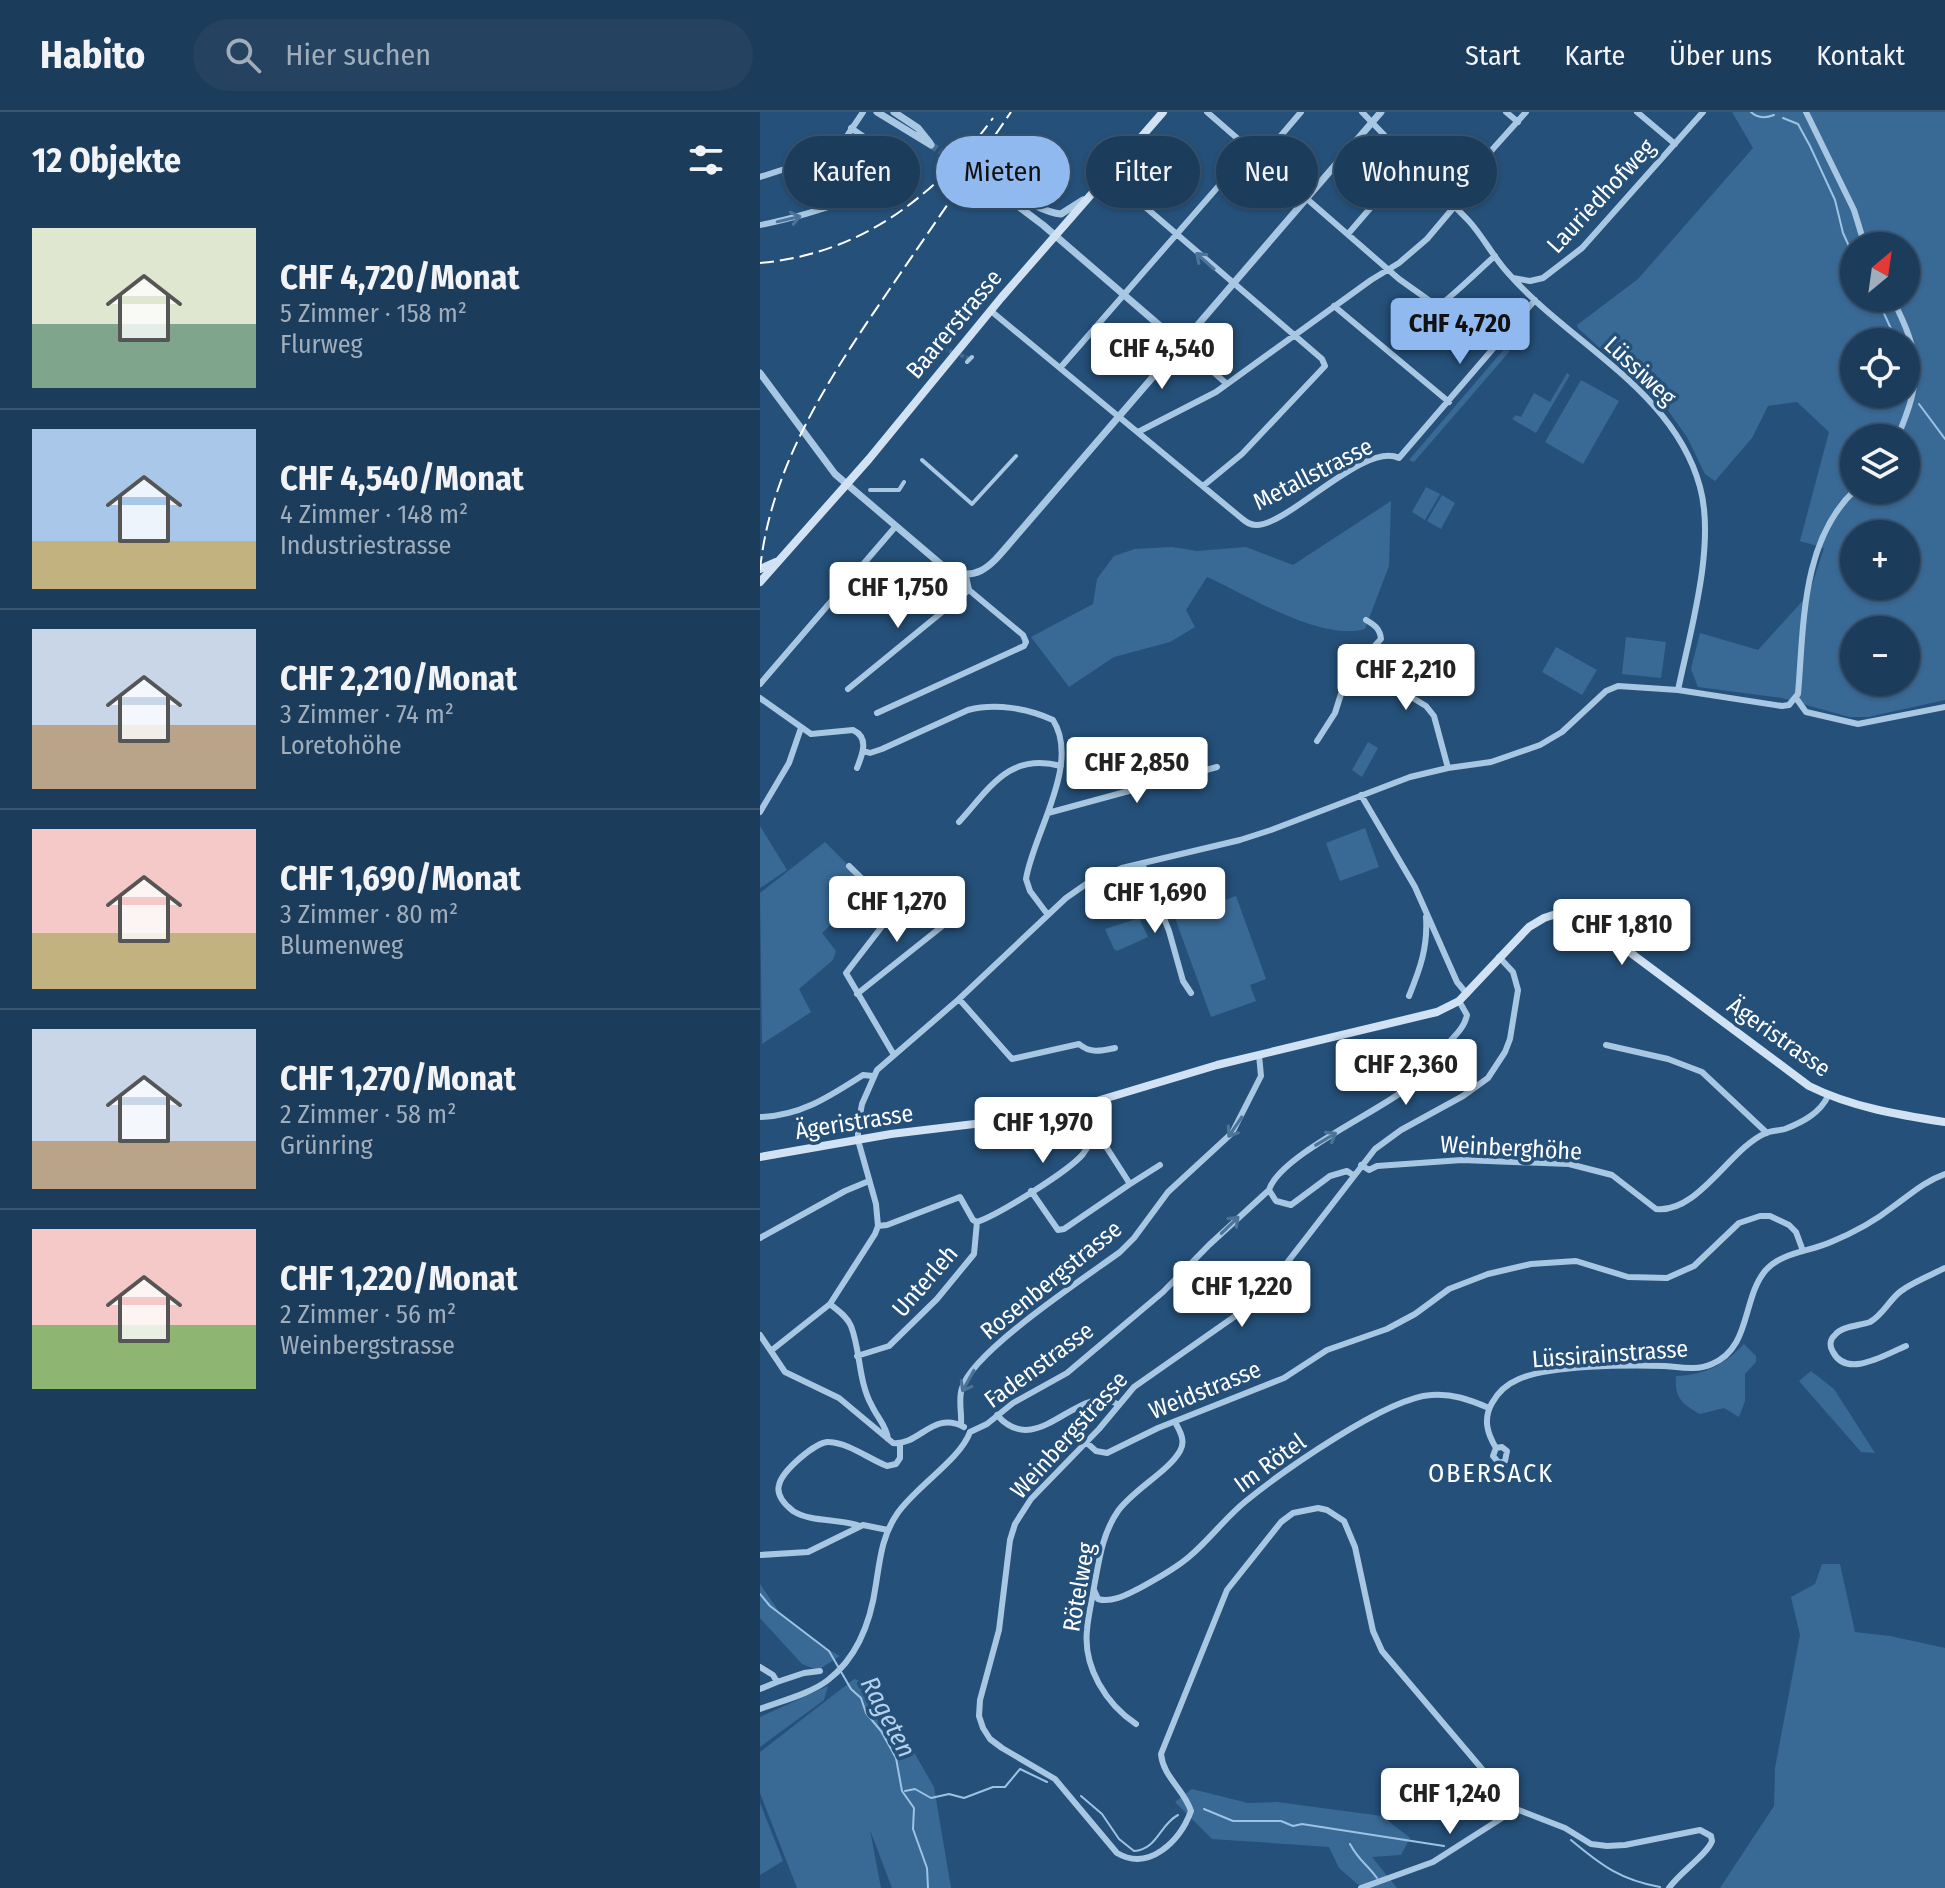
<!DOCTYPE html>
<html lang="de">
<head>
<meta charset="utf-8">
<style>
  body { margin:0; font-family:"Fira Sans Condensed",sans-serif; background:#254361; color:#f1f3f6; height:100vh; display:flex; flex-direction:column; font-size:30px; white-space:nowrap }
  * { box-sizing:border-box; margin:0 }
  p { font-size:26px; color:#a0adbb }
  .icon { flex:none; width:44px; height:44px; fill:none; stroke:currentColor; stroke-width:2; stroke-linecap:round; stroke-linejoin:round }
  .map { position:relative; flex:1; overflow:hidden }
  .side { display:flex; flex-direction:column; background:#1c3c5b; width:760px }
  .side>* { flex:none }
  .guide { position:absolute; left:24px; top:24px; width:760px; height:72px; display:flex; gap:16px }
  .needle { width:52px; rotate:29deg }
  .controls { position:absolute; left:1080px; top:120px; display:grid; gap:16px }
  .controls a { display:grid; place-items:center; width:80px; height:80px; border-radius:50%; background:#1c3c5b; box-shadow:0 2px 6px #0004,0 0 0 2px #3a5671; font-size:40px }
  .price { position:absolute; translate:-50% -68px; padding:0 18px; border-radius:8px; background:#fff; color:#222; font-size:26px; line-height:52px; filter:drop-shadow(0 2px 4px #0008) }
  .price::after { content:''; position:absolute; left:50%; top:48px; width:24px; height:18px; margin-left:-12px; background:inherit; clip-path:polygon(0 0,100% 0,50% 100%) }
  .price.active { background:#90b9f0; color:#111 }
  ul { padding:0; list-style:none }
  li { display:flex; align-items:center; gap:24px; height:200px; padding:0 32px }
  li+li { border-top:2px solid #3a5671 }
  li span { display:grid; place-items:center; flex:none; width:224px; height:160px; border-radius:0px; color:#555 }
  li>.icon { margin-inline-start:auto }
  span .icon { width:96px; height:96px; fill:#fffc; stroke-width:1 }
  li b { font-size:34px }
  h2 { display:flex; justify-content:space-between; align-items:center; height:96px; padding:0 32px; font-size:34px }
  .chip { padding:0 28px; border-radius:36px; background:#1c3c5b; box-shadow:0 2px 6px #0004,0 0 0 2px #3a5671; font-size:28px; line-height:72px }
  .chip.active { background:#90b9f0; color:#111 }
  header { display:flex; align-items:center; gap:48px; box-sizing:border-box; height:112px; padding:0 40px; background:#1c3c5b; border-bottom:2px solid #3a5671 }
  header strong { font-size:38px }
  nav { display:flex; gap:44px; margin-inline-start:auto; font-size:28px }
  .search { width:560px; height:72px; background:#254361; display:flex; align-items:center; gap:20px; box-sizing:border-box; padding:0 28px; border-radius:44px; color:#a0adbb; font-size:30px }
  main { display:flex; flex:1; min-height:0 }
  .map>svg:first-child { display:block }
  .green { fill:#396a96; fill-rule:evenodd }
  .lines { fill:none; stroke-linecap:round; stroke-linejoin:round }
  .stream { stroke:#9cc3e4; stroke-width:2 }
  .pedestrian-tunnel { stroke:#466a8d; stroke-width:4; stroke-dasharray:4 2; stroke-linecap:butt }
  .tertiary-tunnel { stroke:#466a8d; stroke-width:7; stroke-dasharray:7 3.5; stroke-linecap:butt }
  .pedestrian { stroke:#a8c7e3; stroke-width:4 }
  .minor { stroke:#a8c7e3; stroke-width:6 }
  .tertiary { stroke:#a8c7e3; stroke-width:7 }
  .secondary { stroke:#d0e2f4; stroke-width:8 }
  .rail { stroke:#fff; stroke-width:2; stroke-dasharray:14 6; stroke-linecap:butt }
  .oneway { stroke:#4c7499 }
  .labels { text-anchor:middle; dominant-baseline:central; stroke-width:7; stroke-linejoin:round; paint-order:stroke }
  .street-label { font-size:24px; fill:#fff; stroke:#255079 }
  .neighbourhood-label { font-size:26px; letter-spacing:2px; fill:#fff; stroke:#255079 }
  .water-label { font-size:26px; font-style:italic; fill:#b3d1eb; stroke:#255079 }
</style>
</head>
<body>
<header>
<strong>Habito</strong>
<div class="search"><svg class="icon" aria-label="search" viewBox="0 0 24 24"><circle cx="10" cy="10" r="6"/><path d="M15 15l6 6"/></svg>Hier suchen</div>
<nav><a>Start</a><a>Karte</a><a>Über uns</a><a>Kontakt</a></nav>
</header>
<main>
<section class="side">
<h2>12 Objekte<svg class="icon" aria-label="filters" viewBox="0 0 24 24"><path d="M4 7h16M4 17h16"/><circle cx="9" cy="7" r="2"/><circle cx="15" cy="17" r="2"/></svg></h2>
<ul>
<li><span style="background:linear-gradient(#dfe7d0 60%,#7fa58c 0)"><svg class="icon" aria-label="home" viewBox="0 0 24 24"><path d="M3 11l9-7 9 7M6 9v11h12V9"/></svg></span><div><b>CHF 4,720/Monat</b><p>5 Zimmer · 158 m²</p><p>Flurweg</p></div></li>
<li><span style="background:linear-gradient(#a9c7e8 70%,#c2b280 0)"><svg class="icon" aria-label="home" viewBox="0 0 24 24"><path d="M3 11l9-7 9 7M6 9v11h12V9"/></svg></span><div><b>CHF 4,540/Monat</b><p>4 Zimmer · 148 m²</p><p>Industriestrasse</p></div></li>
<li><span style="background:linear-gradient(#c9d6e8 60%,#b9a48a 0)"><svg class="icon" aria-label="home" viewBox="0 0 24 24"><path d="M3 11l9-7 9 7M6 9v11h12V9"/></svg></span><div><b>CHF 2,210/Monat</b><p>3 Zimmer · 74 m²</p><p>Loretohöhe</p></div></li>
<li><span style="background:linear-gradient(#f6c9c9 65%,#c2b280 0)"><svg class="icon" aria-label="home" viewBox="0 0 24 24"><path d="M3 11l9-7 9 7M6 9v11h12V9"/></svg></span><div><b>CHF 1,690/Monat</b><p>3 Zimmer · 80 m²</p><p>Blumenweg</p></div></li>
<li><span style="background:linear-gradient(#c9d6e8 70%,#b9a48a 0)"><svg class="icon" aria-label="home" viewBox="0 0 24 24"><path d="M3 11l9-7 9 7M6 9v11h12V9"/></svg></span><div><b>CHF 1,270/Monat</b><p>2 Zimmer · 58 m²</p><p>Grünring</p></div></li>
<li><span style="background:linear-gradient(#f6c9c9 60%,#8fb573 0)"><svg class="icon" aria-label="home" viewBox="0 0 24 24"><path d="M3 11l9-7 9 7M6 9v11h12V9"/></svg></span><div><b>CHF 1,220/Monat</b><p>2 Zimmer · 56 m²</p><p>Weinbergstrasse</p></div></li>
</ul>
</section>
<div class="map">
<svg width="1185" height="1776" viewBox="0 0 1185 1776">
  <rect width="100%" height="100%" fill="#255079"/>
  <path class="green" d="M 972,0 L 1185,0 L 1185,588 L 1108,605 L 1089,605 L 1022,586 L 938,575 L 931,557 L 940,521 L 998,538 L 1049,482 L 1064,436 L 1040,429 L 1069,320 L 1037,290 L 1008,294 L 992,326 L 955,369 L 945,362 L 927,325 L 907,297 L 818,216 L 817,213 L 878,167 L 993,36 ZM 1094,134 L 1146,134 L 1146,186 L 1094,186 ZM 1094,230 L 1146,230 L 1146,282 L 1094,282 ZM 1094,326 L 1146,326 L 1146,378 L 1094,378 ZM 1094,422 L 1146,422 L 1146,474 L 1094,474 ZM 1094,518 L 1146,518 L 1146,570 L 1094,570 Z
    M 745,236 L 749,236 L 749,240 L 654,350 L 649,348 Z
    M 807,261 L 810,263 L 776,321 L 752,307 L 756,303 L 761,305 L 774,281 L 790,290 Z
    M 821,268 L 859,289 L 823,352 L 785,330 Z
    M 666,375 L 680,382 L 665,408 L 652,400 Z
    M 682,383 L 695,391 L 681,417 L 667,409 Z
    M 631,389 L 629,454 L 605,517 C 560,530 488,483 447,465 L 426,498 L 435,515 L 410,530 L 354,545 L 309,575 L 271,525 L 333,492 L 337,467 L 354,444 L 375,437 L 412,435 L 437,439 L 486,435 L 533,453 Z
    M 866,525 L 906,530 L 901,566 L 862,562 Z
    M 796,535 L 837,558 L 822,583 L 782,560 Z
    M 608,630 L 618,636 L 602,665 L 592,658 Z
    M 0,714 L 27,758 L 0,776 Z
    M 605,716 L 619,755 L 580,769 L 566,731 Z
    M 65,730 L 110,775 L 62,821 L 76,839 L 73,848 L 39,877 L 51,900 L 2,932 L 0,781 Z
    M 476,784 L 506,867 L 490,873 L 496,889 L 451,905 L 415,806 Z
    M 379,806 L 388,825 L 357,839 L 354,837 L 345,817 Z
    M 984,1232 L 996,1244 L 996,1250 L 985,1262 L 985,1289 L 979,1305 L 964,1296 L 940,1302 C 922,1292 914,1285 916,1264 C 945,1263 964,1253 984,1232 Z
    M 1051,1259 L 1074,1277 L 1115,1341 L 1101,1340 L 1039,1269 Z
    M 1062,1452 L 1080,1452 L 1095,1520 L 1130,1524 L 1185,1536 L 1185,1776 L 960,1776 L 1014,1694 L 1015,1656 L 1040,1523 L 1031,1485 L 1055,1472 Z
    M 0,1472 L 20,1501 L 60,1533 L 80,1544 L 58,1558 L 42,1552 L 0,1506 Z
    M 94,1567 L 112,1572 L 128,1595 L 174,1675 L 191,1776 L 132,1776 L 110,1718 L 121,1776 L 37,1776 L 0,1681 L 0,1640 Z
    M 68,1574 L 64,1588 L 0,1635 L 0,1605 Z
    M 432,1677 L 488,1691 L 517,1690 L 622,1704 L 650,1726 L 641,1743 L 612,1745 L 637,1776 L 602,1776 L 579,1756 L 569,1735 L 452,1727 L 415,1690 Z
    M 0,1691 L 23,1749 L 0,1763 Z"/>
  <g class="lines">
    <path class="stream" d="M 991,0 C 998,7 1006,6 1014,3
      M 1023,6 L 1038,12 L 1050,34 L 1075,88 L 1083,121 L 1094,145
      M 1117,186 L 1137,230
      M 1159,292 L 1185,327
      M 0,1482 L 10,1494 L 69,1539 L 91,1577 L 101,1586 L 106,1601 L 121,1619 L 136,1646 L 142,1679 L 154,1696 L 153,1717 L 167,1756 L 168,1776
      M 145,1679 L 155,1677 L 171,1686 L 189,1682 L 204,1686 L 233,1675 L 245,1675 L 260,1657 L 287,1670
      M 321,1684 L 342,1702 L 359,1727 L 374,1739 C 397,1738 400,1712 418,1703
      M 444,1697 L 473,1709 L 521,1709 L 533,1714 L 542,1712 L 684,1734
      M 811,1728 C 842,1754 861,1768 900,1775
      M 590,1732 C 599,1749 606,1751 617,1766"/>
    <path class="pedestrian-tunnel" d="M 175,228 L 187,238 L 210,247"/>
    <path class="tertiary-tunnel" d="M 171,33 L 229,72"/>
    <path class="pedestrian" d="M 207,250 L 212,245
      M 162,348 L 212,392 L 256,344
      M 110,378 L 139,378 L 144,370"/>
    <path class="minor" d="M 447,0 L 639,167 L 677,194 C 684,193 724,153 735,144
      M 602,0 C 636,36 673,72 708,108 C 723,124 733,145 748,161 C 810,232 914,278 940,375 C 956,433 930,520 918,578
      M 746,0 L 758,10
      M 877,0 L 915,32
      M 1046,0 L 1094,98 L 1105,134
      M 501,47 L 541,0
      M 348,63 L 562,247 L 565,254 L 482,342 L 443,374
      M 0,65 L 65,44 L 87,24 L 103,0
      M 687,88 L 766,0
      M 0,113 C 27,108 139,81 136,47 L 91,16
      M 588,122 L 650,50
      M 753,166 L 770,169 L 783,166 L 822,136 L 943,0
      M 1132,186 C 1161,243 1163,266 1137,326
      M 574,194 L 689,290
      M 231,199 L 480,405 C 485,409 489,413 496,413 C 528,414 604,329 639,346 L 775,188
      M 421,232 L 467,272
      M 300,256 L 490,38
      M 378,320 L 456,280 L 611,168 L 639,151 L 667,127 L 694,95
      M 597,552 L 666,594 L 674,604 L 688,656
      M 0,572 L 136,414
      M 88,577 L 209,478 L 206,464
      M 0,586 L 51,622 L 93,618 C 110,626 102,643 97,656
      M 1036,586 L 1046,600 L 1098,612 L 1185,595
      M 117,601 L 264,534 L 266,530 L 263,523 L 209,478
      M 557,629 L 575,601 L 587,563 L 621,527 C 620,517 615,513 606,508
      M 104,639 L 110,641 L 122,637 L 208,598 C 235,591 267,596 293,608 C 321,652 273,722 266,767 L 270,779 L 288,803
      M 601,683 L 655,775 L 697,870 L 707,882
      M 0,700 L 29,651 L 41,616
      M 288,701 L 457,655
      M 199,710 C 230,676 249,640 301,654
      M 382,751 L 409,819 L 423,869 L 431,881
      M 89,754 L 132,796 L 130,804 L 86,861 L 134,943
      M 739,845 L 753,860 L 758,878 L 750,927 L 745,940 L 728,966 L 703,984 L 641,1018 L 615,1037 L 516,1165 L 481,1200 L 374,1275 L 339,1317 L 271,1387 L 255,1412 L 250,1428 L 239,1518 L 220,1588 L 219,1604 L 223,1616 L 230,1627 L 242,1636 L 295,1667 L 357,1741 C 389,1760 420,1729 431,1699 C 424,1677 403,1665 401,1642 L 467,1478 L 521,1410 L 533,1401 L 558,1396 L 567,1398 L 584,1409 L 595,1435 L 613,1519 L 622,1539 L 756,1697 L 805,1716 L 831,1732 L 847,1734 L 865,1733 L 940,1718 L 951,1724 L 952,1729 C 947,1743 920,1760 909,1776
      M 97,882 L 195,804
      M 649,884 C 660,857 668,835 666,805
      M 199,887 L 252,947 L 319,932 C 331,942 341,939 355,936
      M 846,933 L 908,947 L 942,960 L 1007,1021
      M 0,1005 C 41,1004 70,984 103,963 L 113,964
      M 332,1025 L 345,1033 L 370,1072 L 400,1053
      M 601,1053 L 609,1058 L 617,1054 L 702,1048 L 809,1052 L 852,1063 L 896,1097 C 938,1102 970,1036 1006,1021 C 1012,1018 1019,1019 1025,1017 C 1043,1010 1060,1001 1068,984
      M 509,1078 L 516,1089 L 531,1093 L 570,1064 L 587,1059 L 593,1063
      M 271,1079 L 298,1118 L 304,1117 L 370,1072
      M 217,1110 C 238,1103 309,1059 323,1042 C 333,1029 340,1005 339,989
      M 0,1126 L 85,1079 L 109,1069
      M 70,1192 C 77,1198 87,1204 91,1214 C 101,1240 98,1269 112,1294 C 117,1305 127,1315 128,1327
      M 0,1223 L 25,1260 L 79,1286 L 133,1331 C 159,1334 173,1298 204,1315
      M 1146,1234 C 1126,1242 1087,1267 1073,1240 C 1069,1234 1070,1227 1075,1223 C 1082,1214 1099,1214 1110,1210 C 1123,1203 1129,1188 1141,1179 C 1153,1170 1171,1163 1185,1156
      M 12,1238 L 70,1192 L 115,1122 L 118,1114 L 116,1092 L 98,1028 L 98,1014 L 102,992 L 117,958 L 199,887 L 306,786 L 329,770 L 362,756 L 480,728 L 511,718 L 650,665 L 688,656 L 731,650 L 780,633 L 802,620 L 846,579 L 858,574 L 918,578 L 1022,594 L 1029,593 L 1038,582 C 1044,513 1041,429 1095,378
      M 97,1244 L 129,1234 L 177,1187 L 214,1142 L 217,1110 L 213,1108 L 200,1085 L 127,1113 L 118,1114
      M 237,1303 C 278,1350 318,1269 357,1292
      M 201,1313 C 202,1301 198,1287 202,1276 C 213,1239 326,1165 360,1140 L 374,1126 L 408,1080 L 472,1021 L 501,964 L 499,943
      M 210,1320 L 227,1312 L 253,1291 L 307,1261 L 403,1180 L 449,1133 L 509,1078 C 519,1045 613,1002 643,979 C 659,967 669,952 682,938 C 691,927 704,918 707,903 L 699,889
      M 327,1331 L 336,1339 L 347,1341 L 398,1316 L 524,1266 L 567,1238 L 627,1217 L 655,1202 L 689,1177 L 728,1162 L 771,1152 L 816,1149 L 868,1165 L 907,1166 L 934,1154 L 979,1111 L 1000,1104 L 1010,1104 L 1029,1113 L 1036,1120 L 1043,1139
      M 736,1336 L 742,1335 L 747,1339 L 745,1349 L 739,1351 L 733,1344 L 736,1336 C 727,1321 723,1307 732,1291 C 738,1280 747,1272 759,1267 C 791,1253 867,1253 904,1254 C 919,1255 937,1259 952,1252 C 991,1236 982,1187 1005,1159 C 1021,1140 1049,1140 1071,1130 C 1093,1121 1115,1109 1134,1094 C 1151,1082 1165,1069 1185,1062
      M 100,1414 C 79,1406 52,1411 33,1399 C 25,1393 16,1383 19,1373 C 22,1359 56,1329 69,1330 C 89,1331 109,1347 127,1354 L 136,1352 L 140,1346 L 140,1332
      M 0,1443 L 48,1440 L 103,1413 L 128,1418
      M 334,1478 L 338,1487 C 352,1491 366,1483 378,1477 C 396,1467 414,1458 430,1444 C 450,1427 466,1405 486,1389 C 523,1359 626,1286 671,1283 C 692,1281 710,1288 729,1296
      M 0,1555 L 13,1563 L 17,1570 L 0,1577
      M 17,1570 L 44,1561 L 60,1559
      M 0,1597 C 21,1589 50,1582 68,1568 C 98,1545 111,1508 116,1472 C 120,1447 122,1424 137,1402 C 155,1375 200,1348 210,1320
      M 376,1612 C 346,1592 323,1555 327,1518 C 328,1504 332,1489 334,1475 C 339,1449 342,1422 358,1399 C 374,1377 408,1360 420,1339 C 426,1329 420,1319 415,1310
      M 601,1776 L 673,1750 L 756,1697"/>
    <path class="tertiary" d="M 117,0 L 171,33
      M 134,0 L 158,16 L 170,31
      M 229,72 L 283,113 L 421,232
      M 252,85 C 270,88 283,101 301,102 L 323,88
      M 0,261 L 75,362 L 184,455 C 219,475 234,449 256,424 L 621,0"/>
    <path class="secondary" d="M 0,457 L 16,450
      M 0,470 L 109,347 L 241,186 L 403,0
      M 0,1045 L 131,1022 L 290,1003 L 457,953 L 677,900 L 699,889 L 769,815 L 784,806 L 793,803 L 809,803 L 828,810 L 844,821 L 1049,974 C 1091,995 1139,1003 1185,1010"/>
    <path class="rail" d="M 0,151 C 100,142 175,85 233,6
      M 0,458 C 11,347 78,253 140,162 C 177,108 214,54 251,0"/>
  </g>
  <defs><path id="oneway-shaft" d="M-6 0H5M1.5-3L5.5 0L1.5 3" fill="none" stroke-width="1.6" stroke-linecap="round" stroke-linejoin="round" transform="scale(2)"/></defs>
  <g class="oneway">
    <use href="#oneway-shaft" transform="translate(29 107) rotate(-13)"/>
    <use href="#oneway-shaft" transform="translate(445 149) rotate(-138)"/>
    <use href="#oneway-shaft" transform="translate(475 1015) rotate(124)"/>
    <use href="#oneway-shaft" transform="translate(566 1027) rotate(-31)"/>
    <use href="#oneway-shaft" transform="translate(470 1113) rotate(-44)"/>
    <use href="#oneway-shaft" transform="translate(208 1269) rotate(119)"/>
  </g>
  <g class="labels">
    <g class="street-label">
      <text transform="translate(841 84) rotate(-47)">Lauriedhofweg</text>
      <text transform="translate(194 212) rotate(-50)">Baarerstrasse</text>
      <text transform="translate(880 259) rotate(43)">Lüssiweg</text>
      <text transform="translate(553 362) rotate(-27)">Metallstrasse</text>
      <text transform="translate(1019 925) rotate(35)">Ägeristrasse</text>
      <text transform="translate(94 1010) rotate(-9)">Ägeristrasse</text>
      <text transform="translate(751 1036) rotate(3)">Weinberghöhe</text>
      <text transform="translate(291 1168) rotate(-39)">Rosenbergstrasse</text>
      <text transform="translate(165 1169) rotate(-49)">Unterleh</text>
      <text transform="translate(850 1242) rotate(-4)">Lüssirainstrasse</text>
      <text transform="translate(279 1253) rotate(-36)">Fadenstrasse</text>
      <text transform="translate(445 1278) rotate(-22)">Weidstrasse</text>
      <text transform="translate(309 1323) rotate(-48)">Weinbergstrasse</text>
      <text transform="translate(510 1351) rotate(-36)">Im Rötel</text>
      <text transform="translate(319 1475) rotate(-80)">Rötelweg</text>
    </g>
    <g class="neighbourhood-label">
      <text x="731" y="1361">OBERSACK</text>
    </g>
    <g class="water-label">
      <text transform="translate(128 1605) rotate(62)">Rageten</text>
    </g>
  </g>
</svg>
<div class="controls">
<a><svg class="needle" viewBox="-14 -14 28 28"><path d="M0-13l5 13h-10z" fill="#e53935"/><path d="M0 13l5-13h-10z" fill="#a0adbb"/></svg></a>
<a><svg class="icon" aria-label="locate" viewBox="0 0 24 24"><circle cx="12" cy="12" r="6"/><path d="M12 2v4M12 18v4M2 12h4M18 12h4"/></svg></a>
<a><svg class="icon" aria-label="layers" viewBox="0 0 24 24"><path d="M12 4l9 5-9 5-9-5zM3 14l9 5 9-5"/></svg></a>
<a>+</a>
<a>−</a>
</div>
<b class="price active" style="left:700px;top:254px">CHF 4,720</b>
<b class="price" style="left:402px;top:279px">CHF 4,540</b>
<b class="price" style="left:138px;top:518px">CHF 1,750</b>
<b class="price" style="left:646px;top:600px">CHF 2,210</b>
<b class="price" style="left:377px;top:693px">CHF 2,850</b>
<b class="price" style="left:395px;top:823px">CHF 1,690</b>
<b class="price" style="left:137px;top:832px">CHF 1,270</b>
<b class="price" style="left:862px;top:855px">CHF 1,810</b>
<b class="price" style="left:646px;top:995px">CHF 2,360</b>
<b class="price" style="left:283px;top:1053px">CHF 1,970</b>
<b class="price" style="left:482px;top:1217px">CHF 1,220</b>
<b class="price" style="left:690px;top:1724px">CHF 1,240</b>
<div class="guide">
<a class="chip">Kaufen</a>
<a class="chip active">Mieten</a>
<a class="chip">Filter</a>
<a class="chip">Neu</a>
<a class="chip">Wohnung</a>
</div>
</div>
</main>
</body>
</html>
